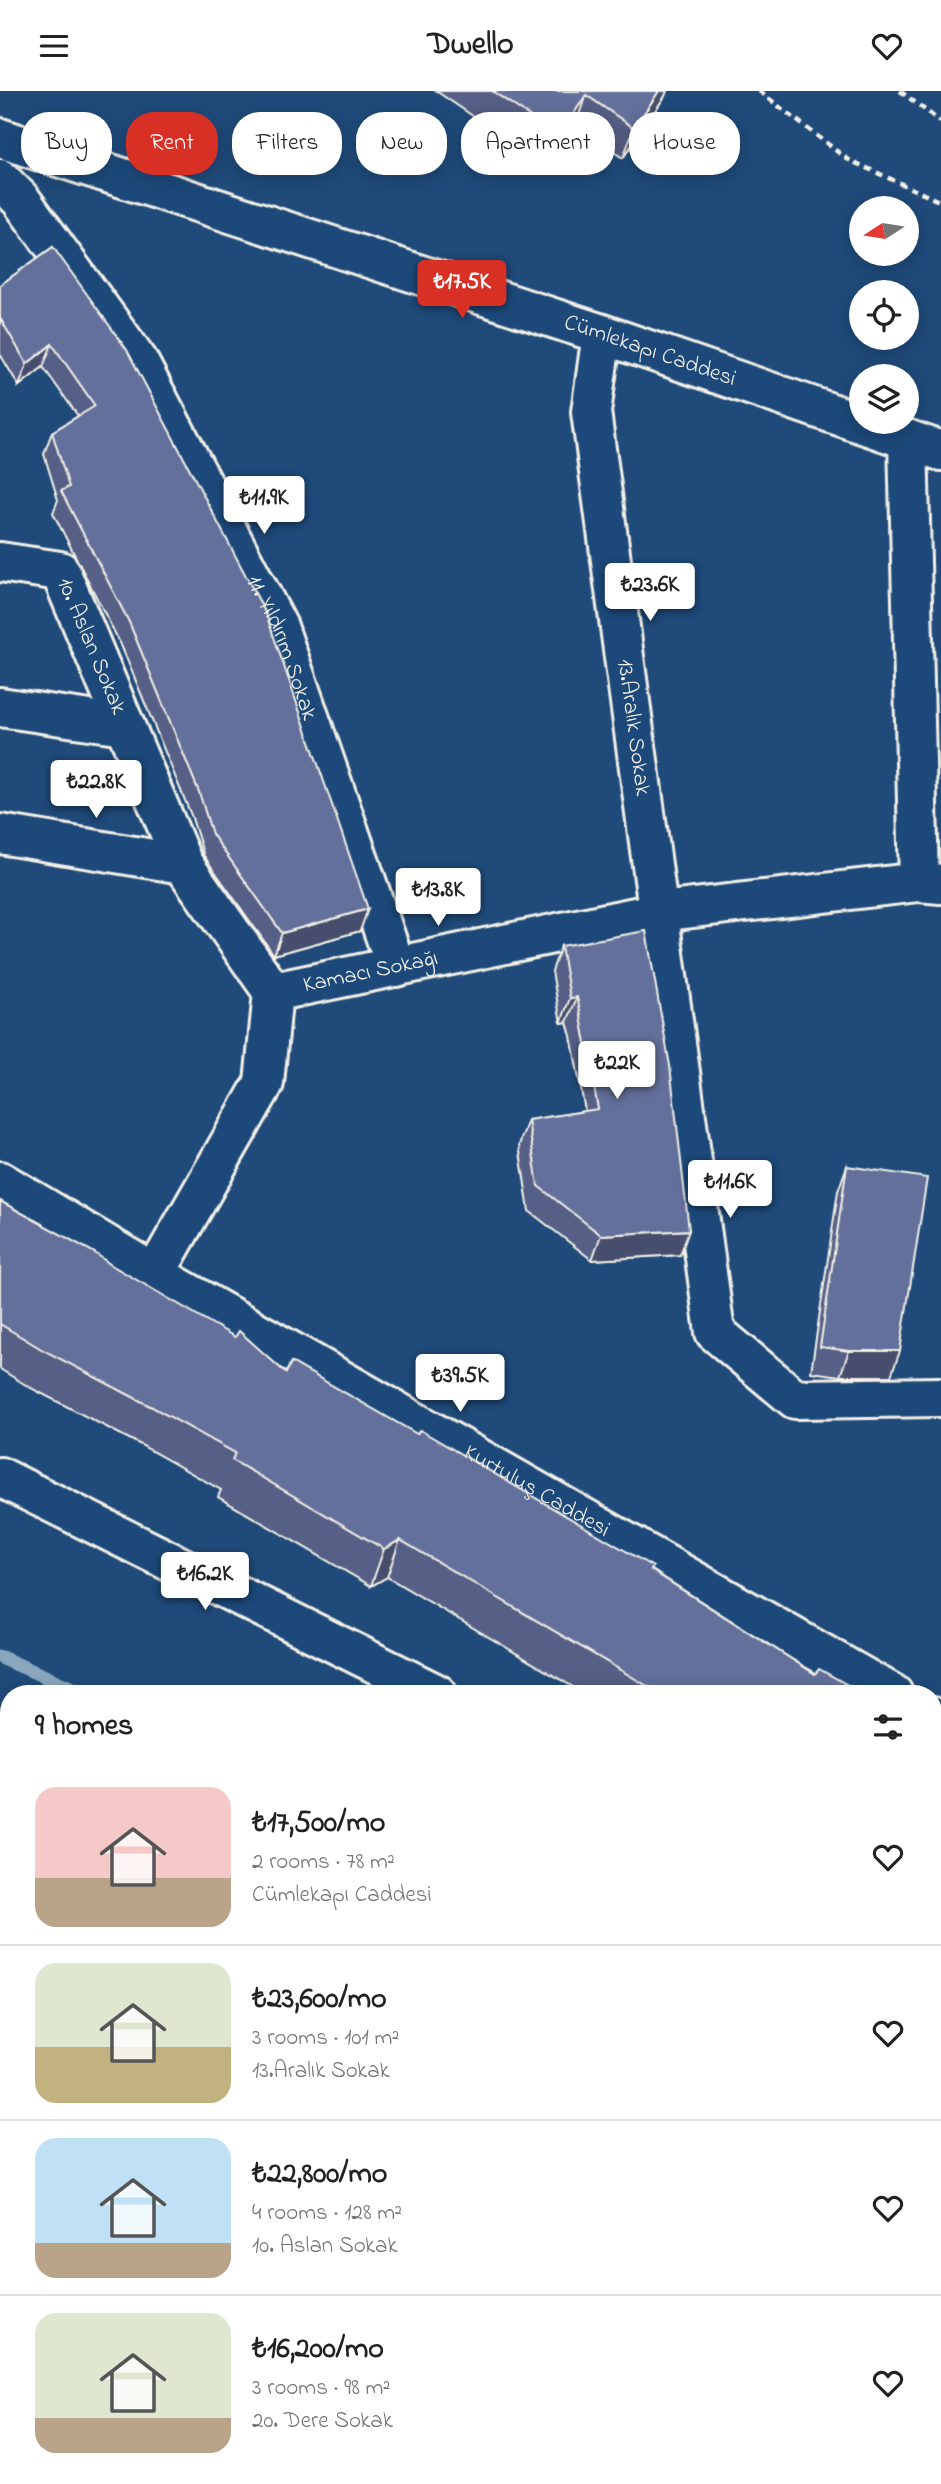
<!DOCTYPE html>
<html lang="en">
<head>
<meta charset="utf-8">
<style>
  body { margin:0; font-family:"Indie Flower",sans-serif; background:#f2f2f2; color:#222; height:100vh; display:flex; flex-direction:column; font-size:26px; white-space:nowrap }
  * { box-sizing:border-box; margin:0 }
  p { font-size:23px; color:#767676 }
  .icon { flex:none; width:38px; height:38px; fill:none; stroke:currentColor; stroke-width:2; stroke-linecap:round; stroke-linejoin:round }
  .map { position:relative; flex:1; overflow:hidden }
  .side { position:absolute; left:0px; top:1594px; width:942px; height:800px; display:flex; flex-direction:column; background:#fff; border-radius:28px 28px 0 0; box-shadow:0 4px 18px #0003 }
  .side>* { flex:none }
  .hud { position:absolute; left:21px; top:21px; width:900px; height:63px; display:flex; gap:14px }
  .needle { width:46px; rotate:258deg }
  .buttons { position:absolute; left:849px; top:105px; display:grid; gap:14px }
  .buttons a { display:grid; place-items:center; width:70px; height:70px; border-radius:50%; background:#fff; box-shadow:0 4px 18px #0003; font-size:35px }
  .price { position:absolute; translate:-50% -60px; padding:0 16px; border-radius:7px; background:#fff; color:#222; font-size:23px; line-height:46px; filter:drop-shadow(0 2px 4px #0008) }
  .price::after { content:''; position:absolute; left:50%; top:42px; width:21px; height:16px; margin-left:-10px; background:inherit; clip-path:polygon(0 0,100% 0,50% 100%) }
  .price.on { background:#d93025; color:#fff }
  ul { padding:0; list-style:none }
  li { display:flex; align-items:center; gap:21px; height:175px; padding:0 35px }
  li+li { border-top:2px solid #e0e0e0 }
  li span { display:grid; place-items:center; flex:none; width:196px; height:140px; border-radius:21px; color:#555 }
  li>.icon { margin-inline-start:auto }
  span .icon { width:84px; height:84px; fill:#fffc; stroke-width:1 }
  li b { font-size:30px }
  h2 { display:flex; justify-content:space-between; align-items:center; height:84px; padding:0 35px; font-size:30px }
  .tag { padding:0 24px; border-radius:28px; background:#fff; box-shadow:0 4px 18px #0003; font-size:24px; line-height:63px }
  .tag.on { background:#d93025; color:#fff }
  header { display:flex; justify-content:space-between; align-items:center; height:91px; padding:0 35px; background:#fff; font-size:32px; font-weight:700 }
  .map>svg:first-child { display:block }
  .forest { fill:url(#forest-crowns); stroke:#a4b7b6; stroke-width:2 }
  .lines { fill:none; stroke-linecap:round; stroke-linejoin:round }
  .stream { stroke:#8ba7be; stroke-width:14 }
  .street-casing { stroke:#f4f1e8; stroke-width:44 }
  .secondary-casing { stroke:#f4f1e8; stroke-width:44 }
  .path { stroke:#f4f1e8; stroke-width:4.5; stroke-dasharray:7 5; stroke-linecap:butt }
  .street { stroke:#1f4a7a; stroke-width:38 }
  .secondary { stroke:#1f4a7a; stroke-width:38 }
  .rail { stroke:#f4f1e8; stroke-width:5 }
  .wall { fill:#565f85; stroke:#f4f1e8; stroke-width:2 }
  .shaded-wall { fill:#464e6c; stroke:#f4f1e8; stroke-width:2 }
  .building { fill:#646f9b; stroke:#f4f1e8; stroke-width:2 }
  .labels { text-anchor:middle; dominant-baseline:central; stroke-width:7; stroke-linejoin:round; paint-order:stroke }
  .street-label { font-size:23px; fill:#f4f1e8; stroke:#1f4a7a }
</style>
</head>
<body>
<header><svg class="icon" aria-label="menu" viewBox="0 0 24 24"><path d="M4 6h16M4 12h16M4 18h16"/></svg>Dwello<svg class="icon" aria-label="heart" viewBox="0 0 24 24"><path d="M12 20l-8-8c-3-5 5-10 8-4 3-6 11-1 8 4z"/></svg></header>
<div class="map">
<svg width="941" height="2393" viewBox="0 0 941 2393">
  <defs>
    <pattern id="forest-crowns" width="20" height="18" patternUnits="userSpaceOnUse" patternTransform="scale(1.75)"><rect width="20" height="18" fill="#557d83"/><path d="M2 6a3 3 0 1 1 6 0M12 15a3 3 0 1 1 6 0" fill="none" stroke="#506568"/></pattern>
  </defs>
  <rect width="100%" height="100%" fill="#1f4a7a"/>
  <filter id="ink" filterUnits="userSpaceOnUse"><feTurbulence type="fractalNoise" baseFrequency=".0143" numOctaves="2"/><feDisplacementMap in="SourceGraphic" scale="14" xChannelSelector="R" yChannelSelector="G"/><feConvolveMatrix kernelMatrix="1 2 1 2 8 2 1 2 1" color-interpolation-filters="sRGB"/></filter>
  <g filter="url(#ink)">
    <path class="forest" d="M 766,2385 L 839,2385 L 849,2393 L 766,2393 Z"/>
    <g class="lines">
      <path class="stream" d="M 0,1566 L 85,1603
        M 933,1985 L 941,1990"/>
      <g class="street-casing">
        <g id="street">
          <path id="s1" d="M 0,88 L 21,109 L 138,270 L 278,536 L 396,876"/>
          <path id="s2" d="M 602,243 L 591,321 L 715,1241 L 795,1308 L 941,1306"/>
          <path d="M 908,350 L 919,791"/>
          <path id="s3" d="M 0,471 L 60,480 L 183,773 L 273,901"/>
          <path d="M 0,616 L 124,634"/>
          <path d="M 0,743 L 183,773"/>
          <path id="s4" d="M 155,1183 L 264,992 L 273,901 L 659,821 L 919,791 L 941,793"/>
          <path d="M 0,1386 L 437,1603"/>
          <path d="M 933,1848 L 941,1852"/>
          <path d="M 759,2393 L 762,2385"/>
        </g>
      </g>
      <g class="secondary-casing">
        <g id="secondary">
          <path id="s5" d="M 0,47 L 602,243 L 941,360"/>
          <path id="s6" d="M 0,1090 L 155,1183 L 893,1603"/>
          <path d="M 933,1626 L 941,1630"/>
          <path d="M 0,1671 L 9,1675"/>
          <path d="M 0,1888 L 9,1892"/>
          <path d="M 933,2129 L 941,2135"/>
          <path d="M 933,2347 L 941,2352"/>
        </g>
      </g>
      <path class="path" d="M 759,0 L 847,68 L 941,111
        M 900,0 L 941,31"/>
      <use href="#street" class="street"/>
      <use href="#secondary" class="secondary"/>
      <path class="rail" d="M 0,1755 L 9,1759
        M 0,1787 L 9,1791
        M 933,2197 L 941,2201
        M 933,2225 L 941,2229"/>
    </g>
    <path class="wall" d="M 436,0 L 659,0 L 665,5 L 623,67 L 575,35 L 548,76 Z
      M 53,156 L 360,840 L 274,864 L 204,765 L 191,724 L 121,554 L 53,422 L 58,409 L 44,363 L 52,341 L 78,325 L 43,276 L 19,295 L 0,263 L 0,194 Z
      M 561,855 L 689,1139 L 680,1164 L 592,1169 L 529,1120 L 519,1054 L 528,1029 L 585,1020 L 571,945 L 567,931 L 561,932 L 552,880 Z
      M 847,1075 L 891,1285 L 840,1285 L 811,1281 L 838,1100 Z
      M 0,1110 L 111,1174 L 286,1282 L 652,1479 L 815,1583 L 864,1603 L 585,1603 L 387,1486 L 371,1495 L 218,1406 L 221,1399 L 139,1353 L 29,1296 L 0,1278 Z
      M 933,1642 L 941,1647 L 941,1814 L 933,1809 Z
      M 0,1987 L 9,2023 L 9,2179 L 0,2177 Z"/>
    <path class="shaded-wall" d="M 659,0 L 667,0 L 665,5 L 623,67 L 634,37 Z
      M 586,4 L 575,35 L 548,76 L 559,45 Z
      M 52,253 L 43,276 L 19,295 L 27,273 Z
      M 368,818 L 360,840 L 274,864 L 282,842 Z
      M 577,906 L 567,931 L 561,932 L 570,907 Z
      M 689,1139 L 680,1164 L 592,1169 L 601,1144 Z
      M 849,1260 L 900,1260 L 891,1285 L 840,1285 Z
      M 400,1449 L 387,1486 L 371,1495 L 384,1458 Z"/>
    <path class="building" d="M 492,0 L 659,0 L 634,37 L 586,4 L 559,45 Z
      M 53,156 L 127,259 L 266,523 L 368,818 L 282,842 L 212,743 L 199,701 L 129,531 L 61,400 L 69,396 L 52,341 L 95,315 L 52,253 L 27,273 L 0,227 L 0,194 Z
      M 646,840 L 670,975 L 689,1139 L 601,1144 L 538,1095 L 528,1029 L 598,1018 L 580,920 L 577,906 L 570,907 L 561,855 Z
      M 847,1075 L 927,1087 L 900,1260 L 849,1260 L 820,1256 Z
      M 0,1110 L 95,1162 L 111,1174 L 235,1246 L 239,1240 L 286,1282 L 291,1271 L 417,1343 L 420,1339 L 653,1476 L 651,1479 L 815,1583 L 819,1578 L 864,1603 L 661,1603 L 400,1449 L 384,1458 L 232,1369 L 235,1362 L 152,1316 L 43,1259 L 0,1233 Z
      M 933,1642 L 941,1647 L 941,1769 L 933,1764 Z
      M 0,1987 L 9,2023 L 9,2143 L 0,2141 Z
      M 0,2237 L 9,2240 L 9,2385 L 733,2385 L 731,2393 L 0,2393 Z"/>
  </g>
  <g class="labels">
    <g class="street-label">
      <text stroke="none"><textPath href="#s5" startOffset="684">Cümlekapı Caddesi</textPath></text>
      <text stroke="none"><textPath href="#s3" startOffset="142">10. Aslan Sokak</textPath></text>
      <text stroke="none"><textPath href="#s1" startOffset="550">11. Yıldırım Sokak</textPath></text>
      <text stroke="none"><textPath href="#s2" startOffset="397">13.Aralık Sokak</textPath></text>
      <text stroke="none"><textPath href="#s4" startOffset="411">Kamacı Sokağı</textPath></text>
      <text stroke="none"><textPath href="#s6" startOffset="620">Kurtuluş Caddesi</textPath></text>
    </g>
  </g>
</svg>
<div class="buttons">
<a><svg class="needle" viewBox="-14 -14 28 28"><path d="M0-13l5 13h-10z" fill="#e53935"/><path d="M0 13l5-13h-10z" fill="#767676"/></svg></a>
<a><svg class="icon" aria-label="locate" viewBox="0 0 24 24"><circle cx="12" cy="12" r="6"/><path d="M12 2v4M12 18v4M2 12h4M18 12h4"/></svg></a>
<a><svg class="icon" aria-label="layers" viewBox="0 0 24 24"><path d="M12 4l9 5-9 5-9-5zM3 14l9 5 9-5"/></svg></a>
</div>
<b class="price on" style="left:462px;top:229px">₺17.5K</b>
<b class="price" style="left:264px;top:445px">₺11.9K</b>
<b class="price" style="left:650px;top:532px">₺23.6K</b>
<b class="price" style="left:96px;top:729px">₺22.8K</b>
<b class="price" style="left:438px;top:837px">₺13.8K</b>
<b class="price" style="left:617px;top:1010px">₺22K</b>
<b class="price" style="left:730px;top:1129px">₺11.6K</b>
<b class="price" style="left:460px;top:1323px">₺39.5K</b>
<b class="price" style="left:205px;top:1521px">₺16.2K</b>
<div class="hud">
<a class="tag">Buy</a>
<a class="tag on">Rent</a>
<a class="tag">Filters</a>
<a class="tag">New</a>
<a class="tag">Apartment</a>
<a class="tag">House</a>
</div>
<section class="side">
<h2>9 homes<svg class="icon" aria-label="filters" viewBox="0 0 24 24"><path d="M4 7h16M4 17h16"/><circle cx="9" cy="7" r="2"/><circle cx="15" cy="17" r="2"/></svg></h2>
<ul>
<li><span style="background:linear-gradient(#f6c9c9 65%,#b9a48a 0)"><svg class="icon" aria-label="home" viewBox="0 0 24 24"><path d="M3 11l9-7 9 7M6 9v11h12V9"/></svg></span><div><b>₺17,500/mo</b><p>2 rooms · 78 m²</p><p>Cümlekapı Caddesi</p></div><svg class="icon" aria-label="heart" viewBox="0 0 24 24"><path d="M12 20l-8-8c-3-5 5-10 8-4 3-6 11-1 8 4z"/></svg></li>
<li><span style="background:linear-gradient(#dfe7d0 60%,#c2b280 0)"><svg class="icon" aria-label="home" viewBox="0 0 24 24"><path d="M3 11l9-7 9 7M6 9v11h12V9"/></svg></span><div><b>₺23,600/mo</b><p>3 rooms · 101 m²</p><p>13.Aralık Sokak</p></div><svg class="icon" aria-label="heart" viewBox="0 0 24 24"><path d="M12 20l-8-8c-3-5 5-10 8-4 3-6 11-1 8 4z"/></svg></li>
<li><span style="background:linear-gradient(#bfe0f5 75%,#b9a48a 0)"><svg class="icon" aria-label="home" viewBox="0 0 24 24"><path d="M3 11l9-7 9 7M6 9v11h12V9"/></svg></span><div><b>₺22,800/mo</b><p>4 rooms · 128 m²</p><p>10. Aslan Sokak</p></div><svg class="icon" aria-label="heart" viewBox="0 0 24 24"><path d="M12 20l-8-8c-3-5 5-10 8-4 3-6 11-1 8 4z"/></svg></li>
<li><span style="background:linear-gradient(#dfe7d0 75%,#b9a48a 0)"><svg class="icon" aria-label="home" viewBox="0 0 24 24"><path d="M3 11l9-7 9 7M6 9v11h12V9"/></svg></span><div><b>₺16,200/mo</b><p>3 rooms · 98 m²</p><p>20. Dere Sokak</p></div><svg class="icon" aria-label="heart" viewBox="0 0 24 24"><path d="M12 20l-8-8c-3-5 5-10 8-4 3-6 11-1 8 4z"/></svg></li>
</ul>
</section>
</div>
</body>
</html>
